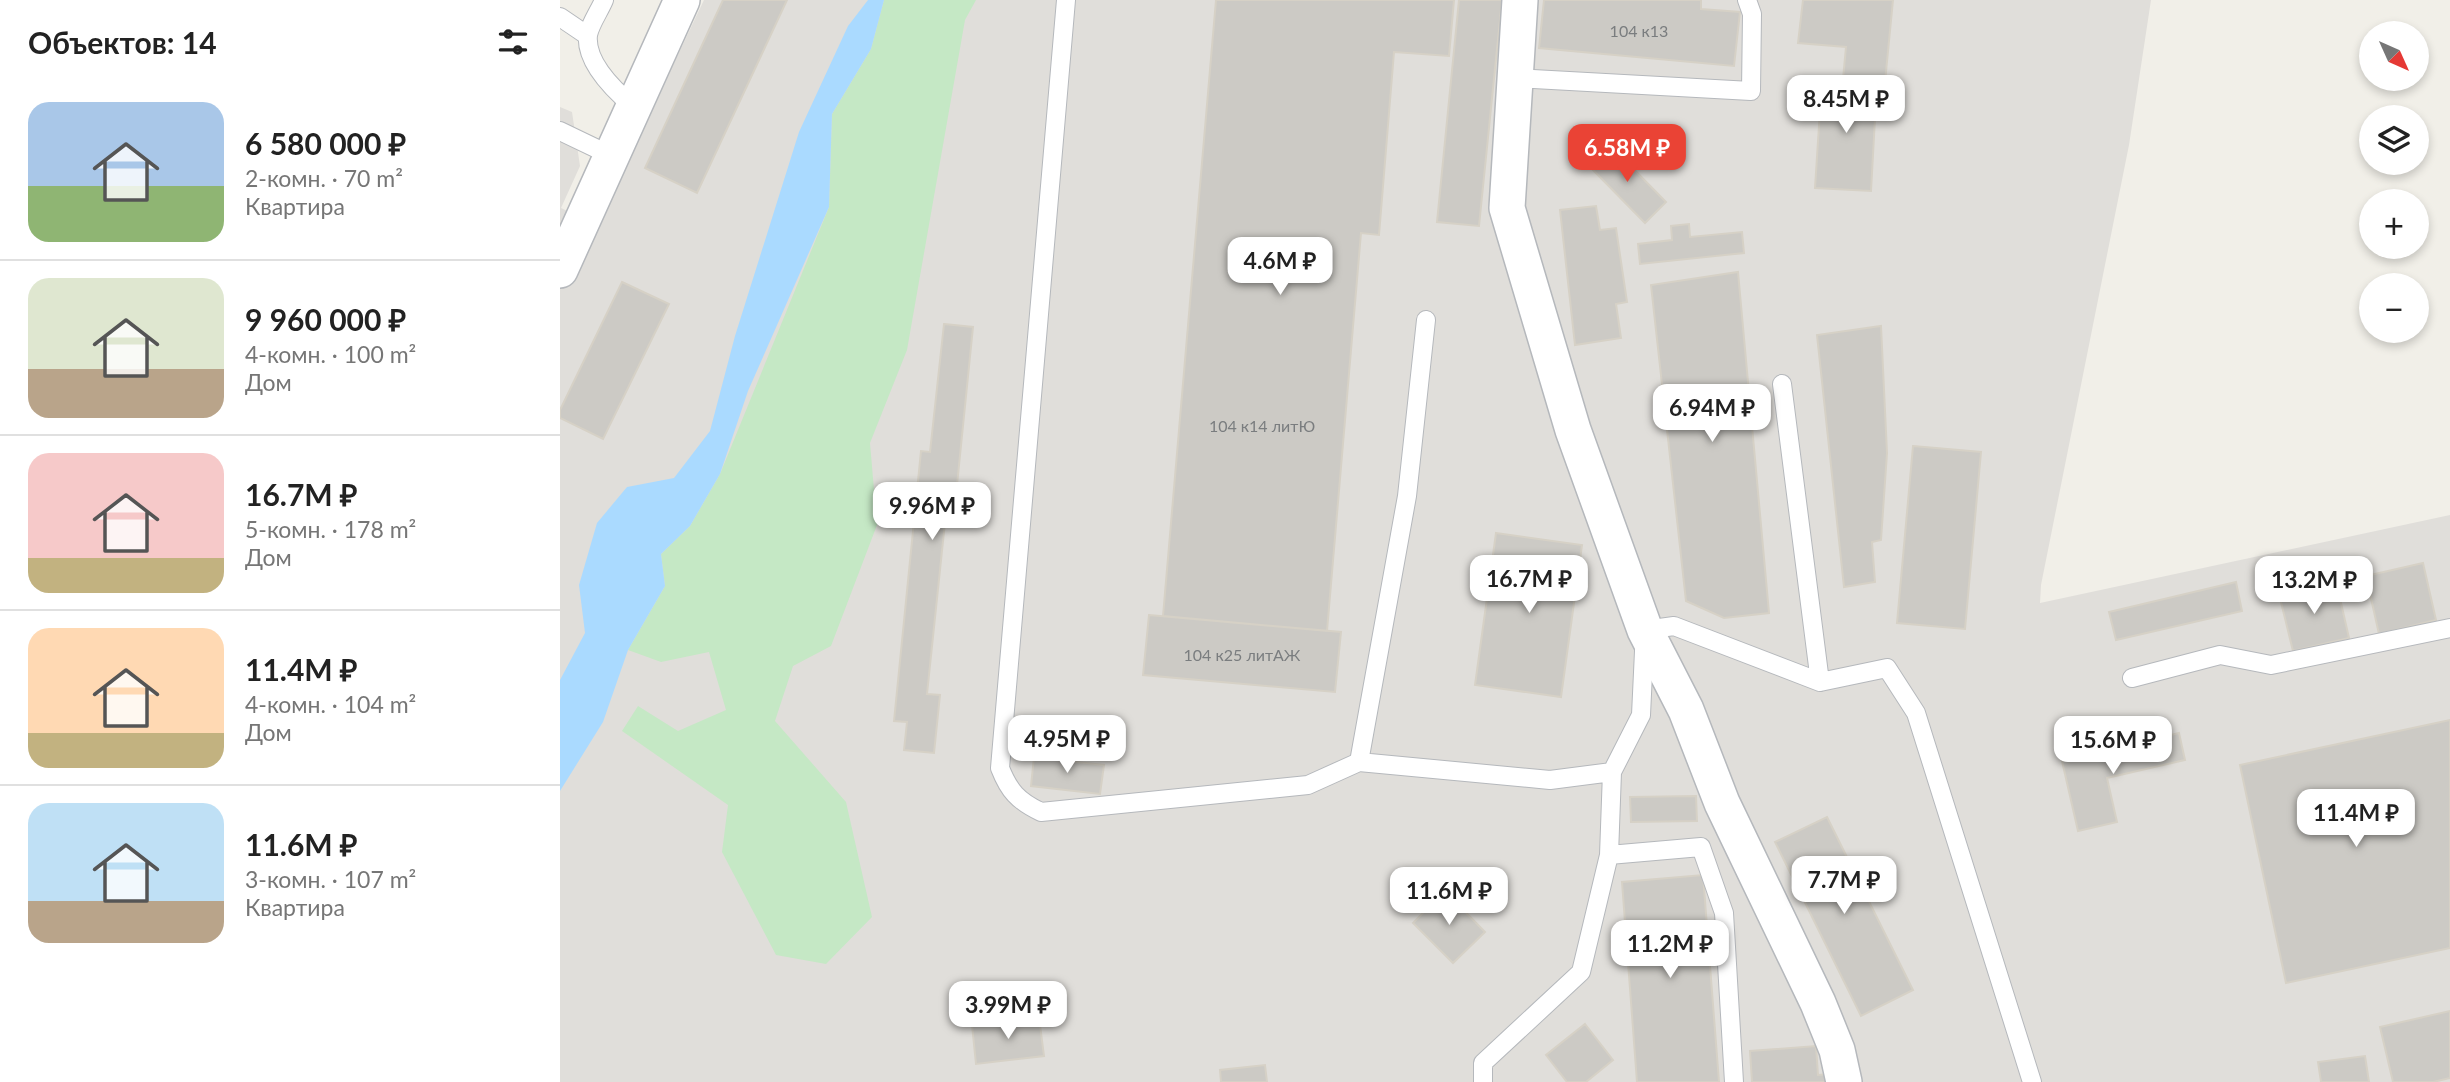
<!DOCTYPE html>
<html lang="ru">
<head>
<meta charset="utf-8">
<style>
  body { margin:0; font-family:Lato,sans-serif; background:#f6f6f6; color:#222; height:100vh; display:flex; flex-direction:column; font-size:26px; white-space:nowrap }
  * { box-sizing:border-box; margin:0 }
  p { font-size:23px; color:#767676 }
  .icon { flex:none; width:38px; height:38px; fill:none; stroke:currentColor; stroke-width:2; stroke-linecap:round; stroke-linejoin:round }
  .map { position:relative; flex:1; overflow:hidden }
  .drawer { display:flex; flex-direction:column; background:#fff; width:560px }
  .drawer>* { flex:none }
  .needle { width:46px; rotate:135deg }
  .tools { position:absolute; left:1799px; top:21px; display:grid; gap:14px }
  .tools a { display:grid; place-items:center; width:70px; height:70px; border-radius:50%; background:#fff; box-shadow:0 4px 10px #0003; font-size:35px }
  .price { position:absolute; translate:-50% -60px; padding:0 16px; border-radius:14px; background:#fff; color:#222; font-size:23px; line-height:46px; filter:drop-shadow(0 2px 4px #0008) }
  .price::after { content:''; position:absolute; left:50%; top:42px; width:21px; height:16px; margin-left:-10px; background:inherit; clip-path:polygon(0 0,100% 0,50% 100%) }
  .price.active { background:#ea4335; color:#fff }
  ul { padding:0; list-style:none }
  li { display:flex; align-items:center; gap:21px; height:175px; padding:0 28px }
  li+li { border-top:2px solid #e0e0e0 }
  li span { display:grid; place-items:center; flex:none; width:196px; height:140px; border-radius:21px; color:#555 }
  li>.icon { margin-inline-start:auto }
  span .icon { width:84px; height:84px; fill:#fffc; stroke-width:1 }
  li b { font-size:30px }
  h2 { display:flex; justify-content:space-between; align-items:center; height:84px; padding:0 28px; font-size:30px }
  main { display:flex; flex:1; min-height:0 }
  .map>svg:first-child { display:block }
  .industrial { fill:#e0deda }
  .green { fill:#c5e8c5 }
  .water { fill:#aadaff }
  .building { fill:#cccac5; stroke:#d6d1c6; stroke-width:2 }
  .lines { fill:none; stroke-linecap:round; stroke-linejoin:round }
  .service-casing { stroke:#b5b8bc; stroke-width:20 }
  .minor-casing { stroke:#b5b8bc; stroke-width:38 }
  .service { stroke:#fff; stroke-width:18 }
  .minor { stroke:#fff; stroke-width:35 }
  .labels { text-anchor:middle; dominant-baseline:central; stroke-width:7; stroke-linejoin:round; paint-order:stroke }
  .number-label { font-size:16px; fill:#7a7d7f }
</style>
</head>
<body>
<main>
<section class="drawer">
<h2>Объектов: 14<svg class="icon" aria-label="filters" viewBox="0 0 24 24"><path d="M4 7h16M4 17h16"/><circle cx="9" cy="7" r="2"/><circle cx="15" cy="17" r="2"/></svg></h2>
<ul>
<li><span style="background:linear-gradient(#a9c7e8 60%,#8fb573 0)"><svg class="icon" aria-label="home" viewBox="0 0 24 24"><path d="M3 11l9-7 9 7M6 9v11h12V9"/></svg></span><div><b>6 580 000 ₽</b><p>2-комн. · 70 m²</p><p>Квартира</p></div></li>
<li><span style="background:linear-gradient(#dfe7d0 65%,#b9a48a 0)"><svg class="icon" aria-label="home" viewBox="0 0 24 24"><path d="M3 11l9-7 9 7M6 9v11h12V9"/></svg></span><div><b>9 960 000 ₽</b><p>4-комн. · 100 m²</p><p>Дом</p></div></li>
<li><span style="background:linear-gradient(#f6c9c9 75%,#c2b280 0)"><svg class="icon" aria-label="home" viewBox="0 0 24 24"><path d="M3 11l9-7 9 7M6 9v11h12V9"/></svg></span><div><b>16.7M ₽</b><p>5-комн. · 178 m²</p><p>Дом</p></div></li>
<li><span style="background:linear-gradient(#ffd9b3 75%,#c2b280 0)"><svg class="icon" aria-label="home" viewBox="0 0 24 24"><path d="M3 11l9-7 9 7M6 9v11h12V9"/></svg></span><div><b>11.4M ₽</b><p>4-комн. · 104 m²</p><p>Дом</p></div></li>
<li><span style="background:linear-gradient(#bfe0f5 70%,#b9a48a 0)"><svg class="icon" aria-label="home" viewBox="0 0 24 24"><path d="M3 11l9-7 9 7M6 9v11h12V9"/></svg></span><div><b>11.6M ₽</b><p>3-комн. · 107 m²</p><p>Квартира</p></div></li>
</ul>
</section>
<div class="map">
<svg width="1890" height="1082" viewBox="0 0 1890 1082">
  <rect width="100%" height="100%" fill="#f1efe8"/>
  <path class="industrial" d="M 144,0 L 1591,0 L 1569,145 L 1481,585 L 1480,603 L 1890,515 L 1890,1082 L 0,1082 L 0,107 L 12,112 L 20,166 L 1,208 L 37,225 Z"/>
  <path class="green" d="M 324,0 L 416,0 L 405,20 L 347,350 L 310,443 L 317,525 L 271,646 L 233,666 L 215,721 L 286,802 L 312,917 L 266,964 L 216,955 L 162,852 L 168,805 L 62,731 L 78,706 L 118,731 L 166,710 L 149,652 L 101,662 L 68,650 L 105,586 L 101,554 L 130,526 L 160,474 L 269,207 L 272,114 L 311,49 Z"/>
  <path class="water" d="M 308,0 L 324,0 L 311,49 L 272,114 L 269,207 L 188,391 L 160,474 L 130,526 L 101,554 L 105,586 L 68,650 L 43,722 L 0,791 L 0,680 L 25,633 L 19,585 L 37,523 L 67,487 L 114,478 L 150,431 L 175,336 L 239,132 L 288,26 Z"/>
  <path class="building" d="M 163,0 L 227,0 L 137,193 L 85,168 Z
    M 656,0 L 894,0 L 889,56 L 834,52 L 819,235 L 801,233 L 767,631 L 603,616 Z
    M 899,0 L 942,0 L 919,226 L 877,222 Z
    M 984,0 L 1141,0 L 1141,9 L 1180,12 L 1174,66 L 979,48 Z
    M 1243,0 L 1333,0 L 1325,82 L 1283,79 L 1286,47 L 1238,43 Z
    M 1262,79 L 1317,82 L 1311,191 L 1255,188 Z
    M 1050,145 L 1106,202 L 1085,223 L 1029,166 Z
    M 1036,206 L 1040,230 L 1056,228 L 1067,302 L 1056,304 L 1061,338 L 1015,345 L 1000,210 Z
    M 1129,224 L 1130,237 L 1182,232 L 1184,253 L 1080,264 L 1078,244 L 1112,240 L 1111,226 Z
    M 1178,272 L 1209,613 L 1164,618 L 1126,601 L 1091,285 Z
    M 62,282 L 109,304 L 43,439 L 0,418 L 0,410 Z
    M 384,324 L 413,327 L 397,485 L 389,484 L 367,694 L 380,695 L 374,753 L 344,750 L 347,722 L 334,721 L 361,451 L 370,452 Z
    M 1321,326 L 1327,453 L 1321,540 L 1312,542 L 1315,582 L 1284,587 L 1257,335 Z
    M 1353,446 L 1421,452 L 1405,629 L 1337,623 Z
    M 936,533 L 1022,545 L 1001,697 L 915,685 Z
    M 1863,563 L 1876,620 L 1819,634 L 1806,576 Z
    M 1776,581 L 1789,638 L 1733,651 L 1719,594 Z
    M 1676,582 L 1682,611 L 1556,640 L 1549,612 Z
    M 589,615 L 781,632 L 775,692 L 583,675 Z
    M 1890,720 L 1890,948 L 1726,983 L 1680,765 Z
    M 1619,733 L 1625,760 L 1547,778 L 1557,822 L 1518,831 L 1502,761 Z
    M 474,757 L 544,765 L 540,794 L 471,786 Z
    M 1136,796 L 1137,821 L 1071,822 L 1070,797 Z
    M 1267,817 L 1353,990 L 1301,1016 L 1215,842 Z
    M 1143,875 L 1159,1082 L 1077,1082 L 1062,882 Z
    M 885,891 L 925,932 L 893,963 L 853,923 Z
    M 1890,1011 L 1890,1078 L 1873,1082 L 1833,1082 L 1820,1027 Z
    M 479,1017 L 484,1056 L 416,1064 L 412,1025 Z
    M 1025,1024 L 1053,1060 L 1026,1082 L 1007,1082 L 986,1055 Z
    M 1256,1046 L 1258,1075 L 1269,1074 L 1269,1082 L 1192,1082 L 1190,1051 Z
    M 1805,1056 L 1809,1082 L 1761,1082 L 1758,1062 Z
    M 705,1065 L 707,1082 L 661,1082 L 660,1070 Z"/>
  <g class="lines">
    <g class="service-casing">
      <path id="service" d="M 44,0 C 40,10 30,24 28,35 C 25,62 55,91 74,107
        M 506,0 L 440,768 C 449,791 458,801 481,812 L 748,785 L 799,762 L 990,780 L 1052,772 L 1081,715 L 1085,630 L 1114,626 L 1260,682
        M 0,17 L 28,36
        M 953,78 L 1191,91 L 1192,14 L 1187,0
        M 0,131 L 52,156
        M 1222,384 L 1260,682 L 1327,668 L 1356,713 L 1472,1082
        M 1572,678 L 1660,655 L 1711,665 L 1890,628
        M 799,762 L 847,496 L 866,320
        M 1049,855 L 1141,847 L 1164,913 L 1174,1082
        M 923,1082 L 923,1063 L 1021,972 L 1049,855 L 1052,772"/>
    </g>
    <g class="minor-casing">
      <path id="minor" d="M 960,0 L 947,208 L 1013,430 L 1085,630 L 1126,710 L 1162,803 L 1258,1003 L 1277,1050 L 1284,1082
        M 0,270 L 122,0"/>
    </g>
    <use href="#service" class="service"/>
    <use href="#minor" class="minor"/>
  </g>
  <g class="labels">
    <g class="number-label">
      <text x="1079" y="30">104 к13</text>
      <text x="702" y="425">104 к14 литЮ</text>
      <text x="682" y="654">104 к25 литАЖ</text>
    </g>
  </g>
</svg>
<div class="tools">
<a><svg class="needle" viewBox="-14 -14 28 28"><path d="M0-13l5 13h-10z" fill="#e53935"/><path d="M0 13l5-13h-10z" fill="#767676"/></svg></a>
<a><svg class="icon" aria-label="layers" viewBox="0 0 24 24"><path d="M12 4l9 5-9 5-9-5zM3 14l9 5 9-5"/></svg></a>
<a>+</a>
<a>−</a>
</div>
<b class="price" style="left:1286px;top:135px">8.45M ₽</b>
<b class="price active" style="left:1067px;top:184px">6.58M ₽</b>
<b class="price" style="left:720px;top:297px">4.6M ₽</b>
<b class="price" style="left:1152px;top:444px">6.94M ₽</b>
<b class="price" style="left:372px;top:542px">9.96M ₽</b>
<b class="price" style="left:969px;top:615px">16.7M ₽</b>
<b class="price" style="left:1754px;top:616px">13.2M ₽</b>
<b class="price" style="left:507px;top:775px">4.95M ₽</b>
<b class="price" style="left:1553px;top:776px">15.6M ₽</b>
<b class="price" style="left:1796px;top:849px">11.4M ₽</b>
<b class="price" style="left:1284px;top:916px">7.7M ₽</b>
<b class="price" style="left:889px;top:927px">11.6M ₽</b>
<b class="price" style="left:1110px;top:980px">11.2M ₽</b>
<b class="price" style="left:448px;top:1041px">3.99M ₽</b>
</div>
</main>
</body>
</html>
